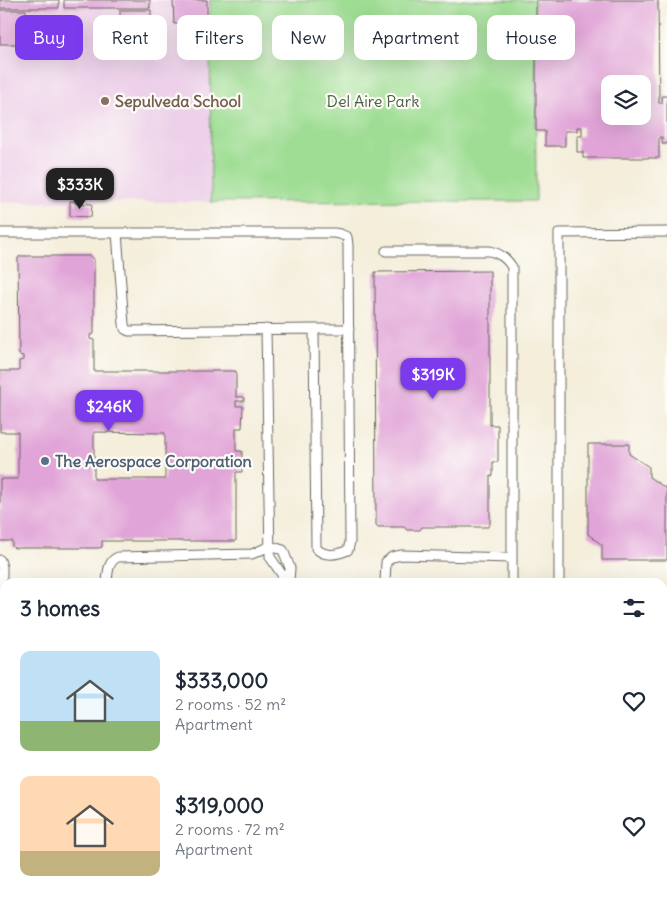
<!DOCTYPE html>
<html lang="en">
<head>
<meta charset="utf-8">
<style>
  body { margin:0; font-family:Delius,sans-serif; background:#f6f6f7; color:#1f2937; height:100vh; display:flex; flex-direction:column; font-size:19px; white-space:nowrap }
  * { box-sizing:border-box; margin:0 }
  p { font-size:16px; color:#747a83 }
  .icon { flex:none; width:28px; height:28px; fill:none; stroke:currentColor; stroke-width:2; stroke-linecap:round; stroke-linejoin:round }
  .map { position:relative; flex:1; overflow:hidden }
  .drawer { position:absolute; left:0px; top:578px; width:668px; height:321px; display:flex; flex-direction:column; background:#fff; border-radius:15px 15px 0 0; box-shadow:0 5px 20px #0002 }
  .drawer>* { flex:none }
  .top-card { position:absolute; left:15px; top:15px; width:638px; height:45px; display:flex; gap:10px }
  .buttons { position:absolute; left:601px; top:75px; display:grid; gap:10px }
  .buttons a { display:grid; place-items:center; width:50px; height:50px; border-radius:10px; background:#fff; box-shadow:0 5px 20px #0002; font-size:25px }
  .price { position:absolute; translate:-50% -42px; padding:0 11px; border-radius:10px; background:#7c3aed; color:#fff; font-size:16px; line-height:32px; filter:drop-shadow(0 1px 2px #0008) }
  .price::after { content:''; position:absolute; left:50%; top:30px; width:15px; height:11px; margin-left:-8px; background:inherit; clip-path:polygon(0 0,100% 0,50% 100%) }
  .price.selected { background:#222; color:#fff }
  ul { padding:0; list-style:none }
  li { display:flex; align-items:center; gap:15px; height:125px; padding:0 20px }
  li span { display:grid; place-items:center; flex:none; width:140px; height:100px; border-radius:10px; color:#555 }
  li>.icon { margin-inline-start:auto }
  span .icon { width:60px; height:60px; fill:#fffc; stroke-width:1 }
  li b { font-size:21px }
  h2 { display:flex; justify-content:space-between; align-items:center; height:60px; padding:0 20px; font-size:21px }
  .chip { padding:0 18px; border-radius:10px; background:#fff; box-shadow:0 5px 20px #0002; font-size:18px; line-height:45px }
  .chip.selected { background:#7c3aed; color:#fff }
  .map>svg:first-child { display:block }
  .built { fill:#edd0e9 }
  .industrial { fill:#ccbed4 }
  .green { fill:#9edd93; stroke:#5d7c58 }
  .building { fill:#e1a4d8; fill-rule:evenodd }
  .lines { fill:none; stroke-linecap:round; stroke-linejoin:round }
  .service-casing { stroke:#68665f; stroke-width:11 }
  .secondary-casing { stroke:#68665f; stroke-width:26 }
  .service { stroke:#fff; stroke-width:9 }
  .secondary { stroke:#fff; stroke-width:24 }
  .rail { stroke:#1c1c1c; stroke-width:4; stroke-dasharray:8 4; stroke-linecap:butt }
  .education-dot { fill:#8d6e63; stroke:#fdfcf7; stroke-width:2 }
  .service-dot { fill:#5c6f8a; stroke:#fdfcf7; stroke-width:2 }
  .labels { text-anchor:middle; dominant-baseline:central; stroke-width:4.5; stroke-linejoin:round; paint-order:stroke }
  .education-label { font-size:16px; font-weight:bold; fill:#785e54; stroke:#fdfcf7; text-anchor:start }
  .park-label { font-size:16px; fill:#4a6046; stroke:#fdfcf7 }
  .service-label { font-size:16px; font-weight:bold; fill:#4e5e75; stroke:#fdfcf7; text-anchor:start }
</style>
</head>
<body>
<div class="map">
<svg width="667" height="898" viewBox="0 0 667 898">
  <rect width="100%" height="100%" fill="#fdfcf7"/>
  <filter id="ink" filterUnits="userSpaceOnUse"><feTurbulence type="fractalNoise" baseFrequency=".02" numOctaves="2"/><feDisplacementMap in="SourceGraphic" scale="10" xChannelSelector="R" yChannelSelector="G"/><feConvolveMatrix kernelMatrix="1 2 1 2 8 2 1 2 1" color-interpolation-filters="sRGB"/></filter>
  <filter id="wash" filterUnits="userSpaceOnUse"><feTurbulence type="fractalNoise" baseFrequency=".0096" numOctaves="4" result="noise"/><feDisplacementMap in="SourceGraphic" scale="20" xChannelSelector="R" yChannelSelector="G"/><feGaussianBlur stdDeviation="1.12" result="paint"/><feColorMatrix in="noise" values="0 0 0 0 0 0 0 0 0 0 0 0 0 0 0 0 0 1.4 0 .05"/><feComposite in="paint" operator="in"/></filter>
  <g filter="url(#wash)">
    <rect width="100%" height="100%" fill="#f4eedb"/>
    <path class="built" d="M 0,0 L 210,0 L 211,202 L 0,202 Z"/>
    <path class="industrial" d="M 0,866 L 5,866 L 5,894 L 304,894 L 305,898 L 0,898 Z"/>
    <path class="green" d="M 210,0 L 535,0 L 536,201 L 211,202 Z"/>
    <g id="blocks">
      <path class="building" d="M 0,0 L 59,0 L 59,8 L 0,8 Z
        M 64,0 L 150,0 L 150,8 L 64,8 Z
        M 173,0 L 207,0 L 207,23 L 174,24 Z
        M 536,0 L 658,0 L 659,103 L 662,103 L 662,96 L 667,96 L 667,144 L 662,144 L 662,137 L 659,137 L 659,158 L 583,158 L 583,152 L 577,152 L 577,136 L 582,136 L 582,127 L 577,127 L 577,131 L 565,131 L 565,146 L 545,146 L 545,131 L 536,131 ZM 610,84 L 642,84 L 642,116 L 610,116 Z
        M 0,10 L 26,10 L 26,44 L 0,44 Z
        M 120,10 L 151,10 L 151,18 L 120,18 Z
        M 31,16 L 59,16 L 59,37 L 31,37 Z
        M 70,201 L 75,201 L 75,203 L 92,204 L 91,217 L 70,216 Z
        M 20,256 L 91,256 L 94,259 L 94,334 L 90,335 L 90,339 L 94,340 L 94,371 L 236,371 L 236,397 L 244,397 L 244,401 L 236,401 L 236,406 L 243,406 L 242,428 L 236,428 L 236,451 L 242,451 L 242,472 L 236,472 L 236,541 L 102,541 L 102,547 L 99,548 L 14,548 L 12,546 L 12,541 L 0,541 L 0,479 L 18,479 L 18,432 L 0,432 L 0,371 L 19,371 L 19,361 L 23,360 L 23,356 L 19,355 L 18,258 ZM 94,432 L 165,433 L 165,479 L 94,479 Z
        M 490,271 L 490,425 L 498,425 L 498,462 L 493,462 L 493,476 L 490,476 L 490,524 L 488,527 L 422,527 L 420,530 L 407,530 L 404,527 L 378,527 L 376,525 L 375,272 Z
        M 588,444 L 629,444 L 629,454 L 649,467 L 649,477 L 667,489 L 667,560 L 602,560 L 602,545 L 588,534 Z
        M 0,802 L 5,802 L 5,829 L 0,829 Z
        M 487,894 L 644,894 L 644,898 L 487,898 Z"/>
    </g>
  </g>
  <g filter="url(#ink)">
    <use href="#blocks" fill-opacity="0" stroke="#68665f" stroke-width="1"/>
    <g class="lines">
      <g class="service-casing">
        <path id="service" d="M 0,233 L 334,233 L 340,234 L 347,237 L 348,245 L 350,542 L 348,550 C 337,555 324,557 316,548 L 314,329 L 129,331 L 125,329 L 124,324 L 117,233
          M 386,251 L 490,251 C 501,254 506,258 512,267 L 512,558
          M 266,329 L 270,557 L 287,582
          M 314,329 L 349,329
          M 0,560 L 2,567 L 2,607
          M 107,582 C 108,572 108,561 118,557 L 252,554 L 270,546 L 283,550 L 290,568 L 289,582
          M 385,582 L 386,562 L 392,557 L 402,555 L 512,558 L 512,582
          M 559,582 L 559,233 L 667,232
          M 662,785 L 667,785
          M 0,791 L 5,791
          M 340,894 L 340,898"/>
      </g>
      <g class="secondary-casing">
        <path id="secondary" d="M 662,606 L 667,606
          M 0,609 L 5,609"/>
      </g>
      <use href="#service" class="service"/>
      <use href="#secondary" class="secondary"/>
      <path class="rail" d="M 662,664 L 667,665"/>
    </g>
  </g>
  <circle class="education-dot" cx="105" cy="101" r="5"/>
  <circle class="service-dot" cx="45" cy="461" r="5"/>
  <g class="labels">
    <g class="education-label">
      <text x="115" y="101">Sepulveda School</text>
    </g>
    <g class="park-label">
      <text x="373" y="101">Del Aire Park</text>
    </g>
    <g class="service-label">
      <text x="55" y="461">The Aerospace Corporation</text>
    </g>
  </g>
</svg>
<div class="buttons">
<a><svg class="icon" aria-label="layers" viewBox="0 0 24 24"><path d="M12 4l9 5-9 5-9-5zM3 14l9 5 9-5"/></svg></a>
</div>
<b class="price selected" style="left:80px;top:210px">$333K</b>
<b class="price" style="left:433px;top:400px">$319K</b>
<b class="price" style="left:109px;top:432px">$246K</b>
<div class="top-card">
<a class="chip selected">Buy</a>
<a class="chip">Rent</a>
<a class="chip">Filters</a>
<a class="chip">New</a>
<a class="chip">Apartment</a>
<a class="chip">House</a>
</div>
<section class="drawer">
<h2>3 homes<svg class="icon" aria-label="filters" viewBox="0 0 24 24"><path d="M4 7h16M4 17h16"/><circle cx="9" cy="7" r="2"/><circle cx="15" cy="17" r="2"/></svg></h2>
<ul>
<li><span style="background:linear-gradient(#bfe0f5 70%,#8fb573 0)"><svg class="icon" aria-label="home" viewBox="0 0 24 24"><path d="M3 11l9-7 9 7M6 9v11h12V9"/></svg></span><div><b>$333,000</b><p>2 rooms · 52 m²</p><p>Apartment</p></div><svg class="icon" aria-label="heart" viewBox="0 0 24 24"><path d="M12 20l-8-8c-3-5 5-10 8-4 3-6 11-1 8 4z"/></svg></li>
<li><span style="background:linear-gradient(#ffd9b3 75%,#c2b280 0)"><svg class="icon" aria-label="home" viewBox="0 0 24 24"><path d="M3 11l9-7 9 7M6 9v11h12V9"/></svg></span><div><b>$319,000</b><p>2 rooms · 72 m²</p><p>Apartment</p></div><svg class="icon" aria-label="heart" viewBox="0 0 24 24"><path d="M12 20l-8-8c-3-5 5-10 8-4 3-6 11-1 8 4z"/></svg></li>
</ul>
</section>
</div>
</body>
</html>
